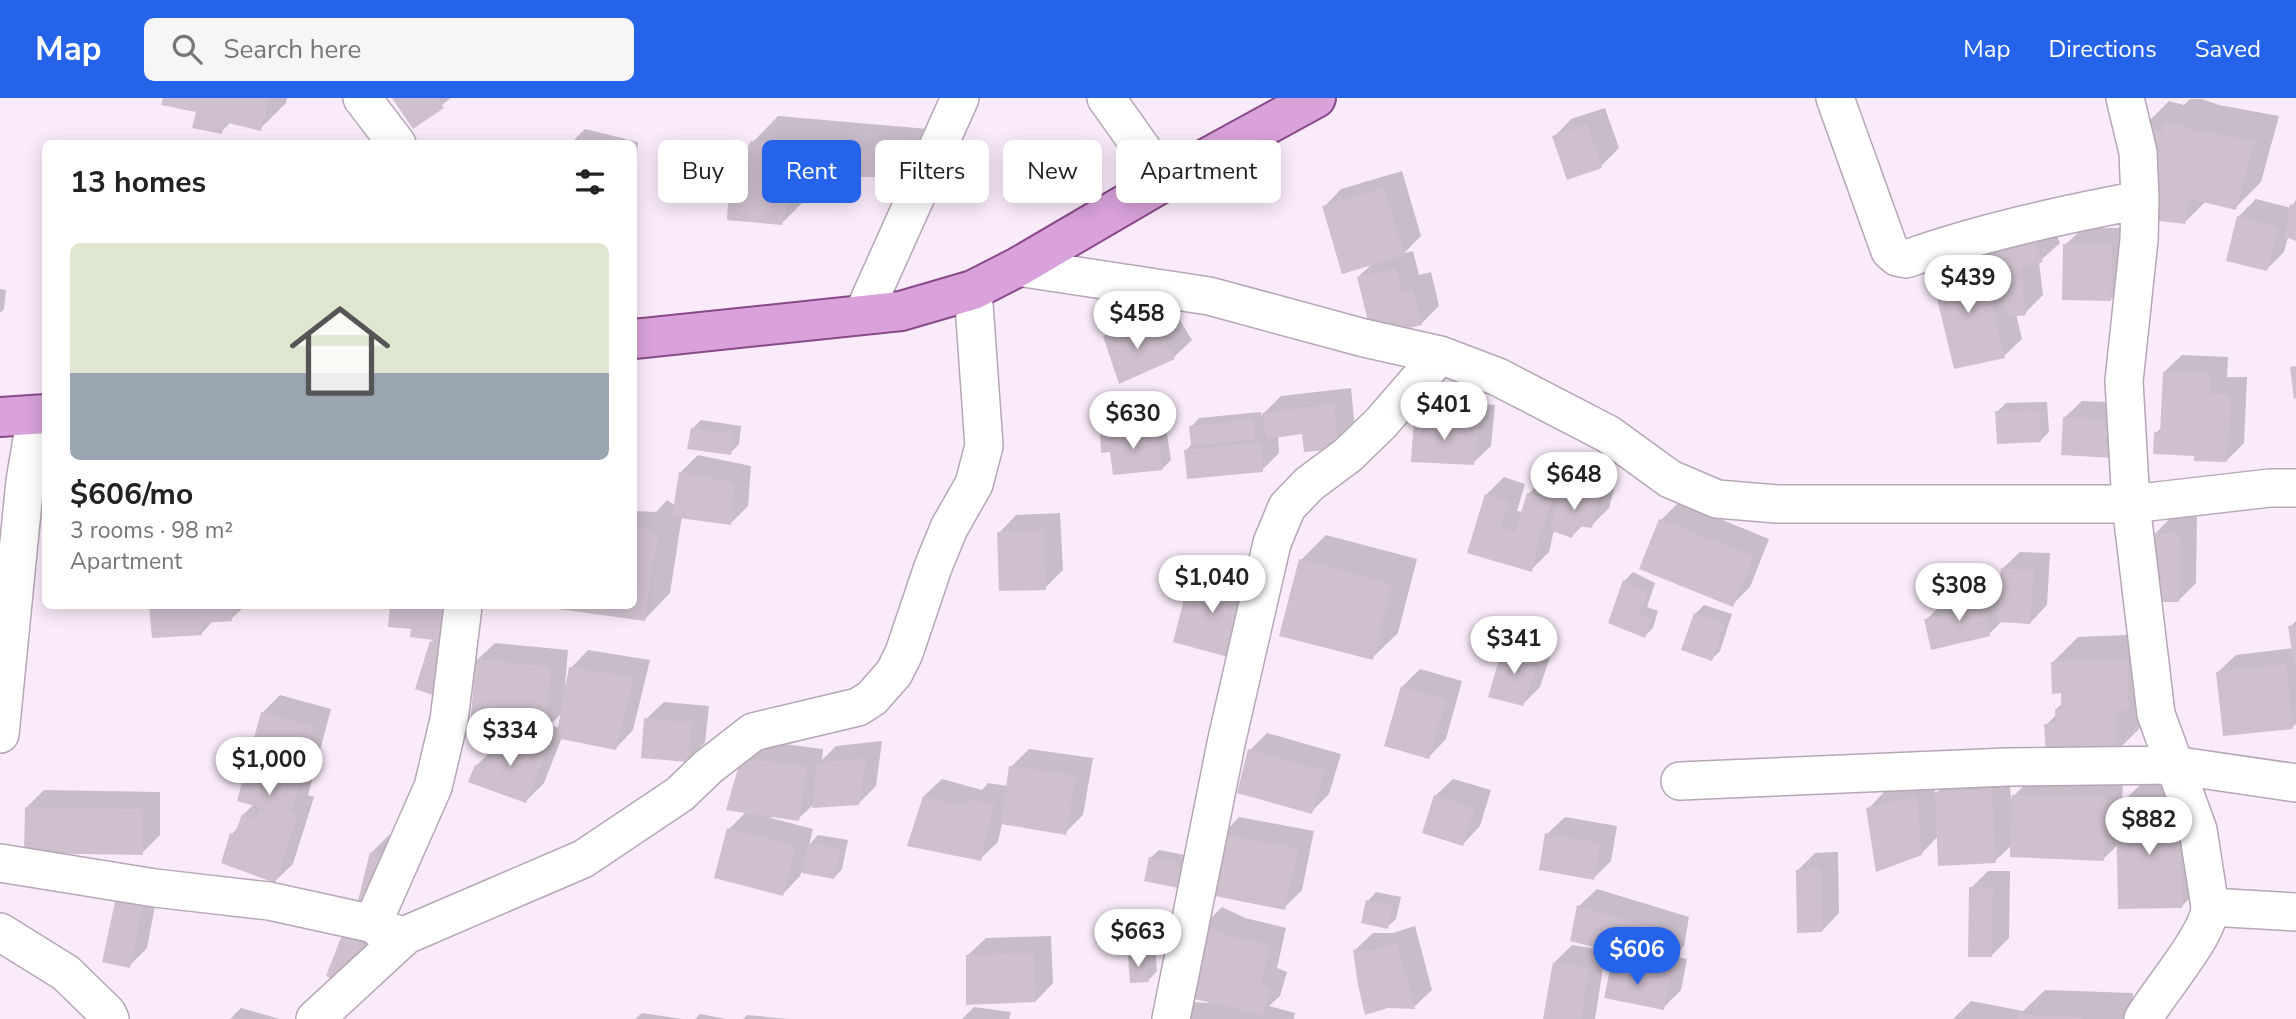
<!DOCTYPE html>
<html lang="en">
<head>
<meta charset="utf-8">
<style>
  body { margin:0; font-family:"Nunito Sans",sans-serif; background:#f6f6f6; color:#222; height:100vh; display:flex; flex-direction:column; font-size:26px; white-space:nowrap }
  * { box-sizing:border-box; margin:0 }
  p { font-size:23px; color:#767676 }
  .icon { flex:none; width:38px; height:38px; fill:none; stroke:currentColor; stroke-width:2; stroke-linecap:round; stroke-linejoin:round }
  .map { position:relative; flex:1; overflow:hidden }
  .panel { position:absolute; left:42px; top:42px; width:595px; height:469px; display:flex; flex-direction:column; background:#fff; border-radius:10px; box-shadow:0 4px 18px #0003 }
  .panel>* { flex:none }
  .hud { position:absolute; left:658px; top:42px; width:665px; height:63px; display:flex; gap:14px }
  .price { position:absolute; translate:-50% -60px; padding:0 16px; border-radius:24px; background:#fff; color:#222; font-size:23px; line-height:46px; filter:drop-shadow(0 2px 4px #0008) }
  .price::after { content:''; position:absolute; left:50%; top:42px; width:21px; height:16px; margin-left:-10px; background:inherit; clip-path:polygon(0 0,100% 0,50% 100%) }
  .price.current { background:#2563eb; color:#fff }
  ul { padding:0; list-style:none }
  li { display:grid; align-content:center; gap:14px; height:371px; padding:0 28px }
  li+li { border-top:2px solid #e0e0e0 }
  li span { display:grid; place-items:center; height:217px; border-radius:10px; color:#555 }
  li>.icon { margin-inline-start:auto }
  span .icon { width:126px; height:126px; fill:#fffc; stroke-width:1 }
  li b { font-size:30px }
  h2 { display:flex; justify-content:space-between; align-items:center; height:84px; padding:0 28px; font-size:30px }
  .tag { padding:0 24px; border-radius:10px; background:#fff; box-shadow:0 4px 18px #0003; font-size:24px; line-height:63px }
  .tag.current { background:#2563eb; color:#fff }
  header { display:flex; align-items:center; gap:42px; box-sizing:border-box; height:98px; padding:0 35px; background:#2563eb; color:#fff }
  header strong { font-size:33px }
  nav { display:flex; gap:38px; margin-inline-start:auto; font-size:24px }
  .search { width:490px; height:63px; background:#f6f6f6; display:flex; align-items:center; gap:18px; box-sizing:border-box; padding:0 24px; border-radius:10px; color:#767676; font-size:26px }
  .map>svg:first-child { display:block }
  .shadow { fill:#0003; fill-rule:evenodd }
  .building { fill:#cfc0ce }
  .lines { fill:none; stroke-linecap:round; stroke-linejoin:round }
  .minor-casing { stroke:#b5a7b5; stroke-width:40 }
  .major-casing { stroke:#884a88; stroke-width:42 }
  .minor { stroke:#fff; stroke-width:37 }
  .major { stroke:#d9a2da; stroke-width:38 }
</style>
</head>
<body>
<header>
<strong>Map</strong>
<div class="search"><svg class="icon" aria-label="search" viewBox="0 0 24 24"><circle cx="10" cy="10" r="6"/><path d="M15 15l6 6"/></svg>Search here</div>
<nav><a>Map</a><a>Directions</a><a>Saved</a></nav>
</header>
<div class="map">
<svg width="2296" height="921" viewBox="0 0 2296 921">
  <rect width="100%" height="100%" fill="#faebfa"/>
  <path class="shadow" d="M 164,0 L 287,0 L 286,5 L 260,31 L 231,24 L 221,34 L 198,13 Z
    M 394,0 L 451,0 L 413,29 Z
    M 2190,1 L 2202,1 L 2219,7 L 2279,18 L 2261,84 L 2235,110 L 2206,103 L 2185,124 L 2144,28 L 2169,3 L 2184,7 Z
    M 1605,10 L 1619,50 L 1601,68 L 1554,39 L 1571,21 Z
    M 778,18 L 928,31 L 925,52 L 900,77 L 814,77 L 807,100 L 781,126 L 753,44 Z
    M 585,31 L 638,44 L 636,78 L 634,80 L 634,46 L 570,46 Z
    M 1402,73 L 1421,138 L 1404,155 L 1413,153 L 1419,177 L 1431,174 L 1439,208 L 1421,226 L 1358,179 L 1373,165 L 1324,109 L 1341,91 Z
    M 2256,101 L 2291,110 L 2296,102 L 2296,141 L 2288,139 L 2284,154 L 2267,171 L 2238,119 Z
    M 2049,121 L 2060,145 L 2039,164 L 2043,197 L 2025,215 L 2016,216 L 2022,241 L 2004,258 L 1933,175 L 1951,158 Z
    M 2083,130 L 2129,130 L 2128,184 L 2110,202 L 2065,147 Z
    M 0,191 L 6,192 L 4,211 L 0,215 Z
    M 1171,207 L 1192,242 L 1174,259 L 1121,283 L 1105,238 L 1123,220 Z
    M 2182,257 L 2228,259 L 2227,279 L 2247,279 L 2244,345 L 2227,362 L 2196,356 L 2156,335 L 2162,329 L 2164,274 Z
    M 1351,290 L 1355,331 L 1338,349 L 1303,334 L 1278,338 L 1279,355 L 1262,372 L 1186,352 L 1193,345 L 1191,329 L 1199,320 L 1261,314 L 1261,318 L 1281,298 Z
    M 1434,303 L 1495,307 L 1491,348 L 1473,365 L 1416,320 Z
    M 2082,303 L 2133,305 L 2114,358 L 2064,320 Z
    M 2047,304 L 2049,334 L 2041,342 L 1997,314 L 2006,305 Z
    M 701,322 L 741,328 L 739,346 L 730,355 L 692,331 Z
    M 1165,323 L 1171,362 L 1163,370 L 1112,353 L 1101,337 L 1110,328 Z
    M 698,357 L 751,368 L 748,408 L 730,426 L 682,418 L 670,495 L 645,521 L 560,509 L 634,508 L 634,413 L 656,414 L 667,402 L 676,408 L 681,374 Z
    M 1582,371 L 1616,383 L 1609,410 L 1591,428 L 1583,427 L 1572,438 L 1554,432 L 1549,454 L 1531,472 L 1469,454 L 1486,397 L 1504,379 L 1525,386 L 1517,413 L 1523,414 L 1528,396 L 1546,379 L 1568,386 Z
    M 1679,404 L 1769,441 L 1750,489 L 1732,507 L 1641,470 L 1661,422 Z
    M 1060,415 L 1063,472 L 1045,490 L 999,435 L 1016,417 Z
    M 2172,418 L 2197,419 L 2196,485 L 2178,503 L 2155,436 Z
    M 1326,437 L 1417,461 L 1398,535 L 1372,560 L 1301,462 Z
    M 2020,454 L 2050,455 L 2047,507 L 2030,525 L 2002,523 L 1989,536 L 1926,522 L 1944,504 L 1957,501 L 1974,482 L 2002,479 L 2002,471 Z
    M 1210,457 L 1268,472 L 1232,558 L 1193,474 Z
    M 1633,474 L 1655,485 L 1647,509 L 1658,513 L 1653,530 L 1645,538 L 1624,483 Z
    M 1704,507 L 1732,516 L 1720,553 L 1712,561 L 1695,516 Z
    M 151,508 L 245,508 L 231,521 L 214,522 L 201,536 L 153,538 Z
    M 391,508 L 474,508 L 444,588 L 431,544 L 435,540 L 413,529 L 390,527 Z
    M 2296,523 L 2296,626 L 2292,629 L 2218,574 L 2236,557 L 2294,550 L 2290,529 Z
    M 1522,531 L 1556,541 L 1540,589 L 1523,606 L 1504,549 Z
    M 2152,536 L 2141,629 L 2116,654 L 2046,627 L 2057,616 L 2056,611 L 2063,605 L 2062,593 L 2053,564 L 2078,539 Z
    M 495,545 L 568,552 L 565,586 L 568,586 L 571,570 L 588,552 L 650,562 L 633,632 L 616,650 L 562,639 L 544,685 L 526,703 L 476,668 L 489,655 L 490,646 L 507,629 L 477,562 ZM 562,615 L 559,630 L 550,627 Z
    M 1420,571 L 1462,583 L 1446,641 L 1429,659 L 1402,589 Z
    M 280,597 L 331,611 L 308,697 L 314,699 L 293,766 L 275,783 L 232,736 L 239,728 L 243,717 L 254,706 L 262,615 Z
    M 664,604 L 709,608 L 705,645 L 687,663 L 646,621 Z
    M 1267,635 L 1341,656 L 1329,696 L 1311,714 L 1250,652 Z
    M 760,643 L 823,651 L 822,662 L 836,648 L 882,643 L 876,688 L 859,705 L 815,705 L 798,721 L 772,717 L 771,720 L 813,731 L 809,747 L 818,737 L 848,742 L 842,771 L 834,780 L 802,773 L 800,778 L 783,796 L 729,731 L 746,714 L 742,660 Z
    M 1029,651 L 1093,660 L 1083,717 L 1065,735 L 1002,725 L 998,744 L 980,761 L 924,698 L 942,681 L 982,692 L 988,685 L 1008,688 L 1011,669 Z
    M 2009,674 L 2011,701 L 2031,680 L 2123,683 L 2122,705 L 2143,684 L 2205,683 L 2207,783 L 2181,809 L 2119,746 L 2103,761 L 2012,747 L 1995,763 L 1938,738 L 1921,756 L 1868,711 L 1885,693 L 1934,682 L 1935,696 L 1954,677 Z
    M 1453,681 L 1491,692 L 1480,728 L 1463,746 L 1435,698 Z
    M 44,692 L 160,694 L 160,737 L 142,755 L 26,710 Z
    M 1239,719 L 1314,733 L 1302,792 L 1284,810 L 1222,737 Z
    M 1565,719 L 1617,728 L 1611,763 L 1594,780 L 1547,736 Z
    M 389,737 L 414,743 L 358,809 L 371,755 Z
    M 1159,752 L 1190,758 L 1186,779 L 1178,788 L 1150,760 Z
    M 1838,754 L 1839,815 L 1822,833 L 1798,772 L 1815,755 Z
    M 1988,773 L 2010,773 L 2009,840 L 1991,858 L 1971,790 Z
    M 159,787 L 147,850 L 129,868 L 117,800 Z
    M 1597,791 L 1689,819 L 1684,848 L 1674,858 L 1687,861 L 1681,892 L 1663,910 L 1612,868 L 1625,855 L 1606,851 L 1595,921 L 1545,921 L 1554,865 L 1572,847 L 1598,851 L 1579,808 Z
    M 1376,794 L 1401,799 L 1396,821 L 1387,829 L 1368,803 Z
    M 1222,809 L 1245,820 L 1286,830 L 1277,870 L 1287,874 L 1280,898 L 1269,908 L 1295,915 L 1294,921 L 1176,921 L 1193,904 L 1209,905 L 1204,827 Z
    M 1415,828 L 1432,892 L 1414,909 L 1355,852 L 1373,835 L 1393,835 Z
    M 343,838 L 379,841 L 360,879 Z
    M 1051,838 L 1053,885 L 1036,903 L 968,857 L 986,840 Z
    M 1155,849 L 1157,873 L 1149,882 L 1130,859 L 1138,850 Z
    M 2045,892 L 2133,895 L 2132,921 L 1953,921 L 1971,903 L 2023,913 Z
    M 974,909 L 1011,914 L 1009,921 L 962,921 Z
    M 241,910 L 280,921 L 230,921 Z
    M 642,915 L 683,921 L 635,921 Z
    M 700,916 L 726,921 L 695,921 Z
    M 747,917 L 790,921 L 743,921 Z"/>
  <path class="building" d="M 163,0 L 269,0 L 261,33 L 224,24 L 222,36 L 192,30 L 196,14 L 161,7 Z
    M 392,0 L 437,0 L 444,10 L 413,31 Z
    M 1587,26 L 1602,70 L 1567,82 L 1552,38 Z
    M 2163,26 L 2176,26 L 2193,32 L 2255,43 L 2236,112 L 2190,101 L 2185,126 L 2151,122 L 2142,27 L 2162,34 Z
    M 751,43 L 903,56 L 901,79 L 796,79 L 782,127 L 727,122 L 729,86 Z
    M 1384,90 L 1405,157 L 1342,176 L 1322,108 Z
    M 2290,106 L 2296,108 L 2296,143 L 2285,139 Z
    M 2237,118 L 2279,129 L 2267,173 L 2226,163 Z
    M 2032,137 L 2043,164 L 2021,170 L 2026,217 L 2007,219 L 1995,152 Z
    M 2063,146 L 2112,147 L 2111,203 L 2062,202 Z
    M 1982,163 L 2005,260 L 1954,271 L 1931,175 Z
    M 1396,170 L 1402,194 L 1413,191 L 1422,227 L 1372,239 L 1357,179 Z
    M 1153,223 L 1175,261 L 1119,286 L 1103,238 Z
    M 2296,268 L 2296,300 L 2294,301 L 2290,269 Z
    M 2163,274 L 2211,276 L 2210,296 L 2231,296 L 2227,364 L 2194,363 L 2194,358 L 2153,356 L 2154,334 L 2160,335 Z
    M 1334,306 L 1338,351 L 1304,354 L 1302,336 L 1266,341 L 1262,315 Z
    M 2039,312 L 2041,344 L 1997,346 L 1995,313 Z
    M 2063,319 L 2116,322 L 2114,360 L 2061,357 Z
    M 1414,320 L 1479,324 L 1474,367 L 1411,364 Z
    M 1253,322 L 1255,341 L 1191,348 L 1189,328 Z
    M 691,330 L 733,336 L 731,357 L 687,351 Z
    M 1157,331 L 1163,372 L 1113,377 L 1110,354 L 1101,355 L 1100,336 Z
    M 1260,344 L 1263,374 L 1187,381 L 1184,352 Z
    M 679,374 L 734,385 L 731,427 L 672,419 Z
    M 1563,388 L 1599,400 L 1592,430 L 1577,428 L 1572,440 L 1549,432 Z
    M 1527,395 L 1552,403 L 1539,440 L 1532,474 L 1467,455 L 1485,396 L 1509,404 L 1500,430 L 1515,434 Z
    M 1659,421 L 1753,458 L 1733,509 L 1639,471 Z
    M 641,427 L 659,439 L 654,457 L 645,523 L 558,511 L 559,508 L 634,508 L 634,438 Z
    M 1043,432 L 1046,492 L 999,493 L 997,434 Z
    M 2153,435 L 2180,436 L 2179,504 L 2153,504 Z
    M 1299,461 L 1392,486 L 1373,562 L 1279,538 Z
    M 2001,470 L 2034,472 L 2030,526 L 1997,524 Z
    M 1191,474 L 1251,490 L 1232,560 L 1173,544 Z
    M 1623,482 L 1648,494 L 1639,517 L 1651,521 L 1645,540 L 1608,525 Z
    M 1983,495 L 1990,538 L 1931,552 L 1924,521 L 1957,514 L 1955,499 Z
    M 149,508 L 231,508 L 232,523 L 201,525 L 202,537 L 152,540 Z
    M 390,508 L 460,508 L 455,545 L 410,539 L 411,531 L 388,529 Z
    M 1694,515 L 1725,525 L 1712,563 L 1681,552 Z
    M 2296,527 L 2296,567 L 2294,567 L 2288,528 Z
    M 430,543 L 452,550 L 436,598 L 415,591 Z
    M 1503,548 L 1540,558 L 1523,608 L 1488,599 Z
    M 476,561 L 551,569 L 545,634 L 470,627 Z
    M 2127,561 L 2129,612 L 2115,613 L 2117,656 L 2046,658 L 2044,626 L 2056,626 L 2055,611 L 2061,611 L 2061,595 L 2052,596 L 2051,564 Z
    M 2286,566 L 2293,631 L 2223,638 L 2216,574 Z
    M 569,569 L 634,579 L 616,652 L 556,640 Z
    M 1401,588 L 1446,601 L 1429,661 L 1384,648 Z
    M 261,614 L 314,628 L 291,714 L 298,716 L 275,785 L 221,765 L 230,735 L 235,736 L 242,716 L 256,721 L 259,711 L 276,716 L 277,714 L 237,703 Z
    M 644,620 L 692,625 L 688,664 L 641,660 Z
    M 502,636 L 548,649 L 526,705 L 468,684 L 475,667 L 485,670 L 489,645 L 496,647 Z
    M 1248,651 L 1324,673 L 1312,716 L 1237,695 Z
    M 741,660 L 807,668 L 799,723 L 726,712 Z
    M 866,660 L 859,707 L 812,710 L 816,665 Z
    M 1009,668 L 1076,677 L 1066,737 L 1001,726 Z
    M 1992,691 L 1996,765 L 1938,768 L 1935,694 Z
    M 1434,697 L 1475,710 L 1463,748 L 1422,735 Z
    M 2012,697 L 2106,700 L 2104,763 L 2010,759 Z
    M 923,698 L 965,709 L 969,702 L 994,705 L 981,763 L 907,748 Z
    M 1917,698 L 1922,757 L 1876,774 L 1866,710 Z
    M 2180,708 L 2182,810 L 2118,811 L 2116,709 Z
    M 25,709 L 143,711 L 143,757 L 24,755 Z
    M 727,730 L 796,748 L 783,798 L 714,780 Z
    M 1545,735 L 1600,745 L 1594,782 L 1539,772 Z
    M 1220,736 L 1298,750 L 1285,812 L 1210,797 Z
    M 808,745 L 840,751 L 834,781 L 802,775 Z
    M 370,754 L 398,761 L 384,818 L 356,811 Z
    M 1149,759 L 1183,766 L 1178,790 L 1144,783 Z
    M 1821,771 L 1822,834 L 1797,835 L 1796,772 Z
    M 1969,789 L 1993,790 L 1992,859 L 1968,859 Z
    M 116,799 L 143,805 L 130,870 L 102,864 Z
    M 1366,802 L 1393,807 L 1388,831 L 1361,825 Z
    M 1577,807 L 1673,837 L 1667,868 L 1570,843 Z
    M 1203,826 L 1226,837 L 1270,847 L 1260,887 L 1270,892 L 1263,917 L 1186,899 Z
    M 342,837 L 372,850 L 352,889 L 326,878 Z
    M 1397,844 L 1415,911 L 1388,910 L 1365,917 L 1358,887 L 1353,852 L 1374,852 Z
    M 1034,855 L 1036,904 L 966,907 L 966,857 Z
    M 1147,857 L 1149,884 L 1130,885 L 1128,858 Z
    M 1553,864 L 1589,870 L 1581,921 L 1543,921 Z
    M 1611,867 L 1670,878 L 1664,912 L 1604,900 Z
    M 2018,916 L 2082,919 L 2082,921 L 2017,921 Z"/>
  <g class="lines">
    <g class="minor-casing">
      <path id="minor" d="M 362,0 L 397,46
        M 1106,0 L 1165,83
        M 1835,0 L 1890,153 L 1897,159 L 1906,161 C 1983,134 2061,117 2140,102
        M 2125,0 L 2138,54 L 2140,102 L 2139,142 L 2124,283 L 2131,406 L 2156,616 L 2198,732 L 2210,809 C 2209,837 2159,893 2143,921
        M 1018,169 L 1209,198 L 1364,240 L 1440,257 L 1498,279 L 1608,336 L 1670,381 L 1717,401 L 1777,406 L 2131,406 L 2270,390 L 2296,390
        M 863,216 L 960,0
        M 0,636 L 25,383 L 36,317
        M 1680,683 L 2007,669 L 2173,667 L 2296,685
        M 0,765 L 155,790 L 269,803 L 374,826
        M 2210,809 L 2296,814
        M 0,834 L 66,875 L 107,915 L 110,921
        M 394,835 L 379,831 L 374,826 L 375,820 L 433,689 L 449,622 L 463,508
        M 315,921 L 406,837 L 583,761 L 680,696 L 708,669 L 753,634 L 858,609 L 872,600 L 894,575 L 904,555 L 933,469 L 949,430 L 974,386 L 984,348 L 973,192
        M 1171,921 L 1227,641 L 1272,445 L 1287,409 L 1309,386 L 1348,357 L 1381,325 L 1440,257"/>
    </g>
    <g class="major-casing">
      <path id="major" d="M 634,241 L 901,213 L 973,192 L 1018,169 L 1165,83 L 1316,0
        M 0,319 L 46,316"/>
    </g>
    <use href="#minor" class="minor"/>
    <use href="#major" class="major"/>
  </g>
</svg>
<b class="price" style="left:1968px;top:217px">$439</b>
<b class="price" style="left:1137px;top:253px">$458</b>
<b class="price" style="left:1444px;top:344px">$401</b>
<b class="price" style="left:1133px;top:353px">$630</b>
<b class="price" style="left:1574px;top:414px">$648</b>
<b class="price" style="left:1212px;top:517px">$1,040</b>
<b class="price" style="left:1959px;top:525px">$308</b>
<b class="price" style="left:1514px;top:578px">$341</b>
<b class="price" style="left:510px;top:670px">$334</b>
<b class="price" style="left:269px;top:699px">$1,000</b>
<b class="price" style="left:2149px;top:759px">$882</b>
<b class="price" style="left:1138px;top:871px">$663</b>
<b class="price current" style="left:1637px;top:889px">$606</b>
<div class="hud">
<a class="tag">Buy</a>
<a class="tag current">Rent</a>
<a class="tag">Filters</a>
<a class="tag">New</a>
<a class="tag">Apartment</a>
</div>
<section class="panel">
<h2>13 homes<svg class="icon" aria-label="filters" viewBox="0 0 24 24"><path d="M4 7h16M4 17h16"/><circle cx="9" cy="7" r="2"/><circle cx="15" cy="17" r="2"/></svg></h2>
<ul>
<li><span style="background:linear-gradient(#dfe7d0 60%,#9aa5b1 0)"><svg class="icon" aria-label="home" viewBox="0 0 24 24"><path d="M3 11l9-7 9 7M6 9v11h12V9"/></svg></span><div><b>$606/mo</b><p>3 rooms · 98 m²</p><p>Apartment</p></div></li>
</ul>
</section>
</div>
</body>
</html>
